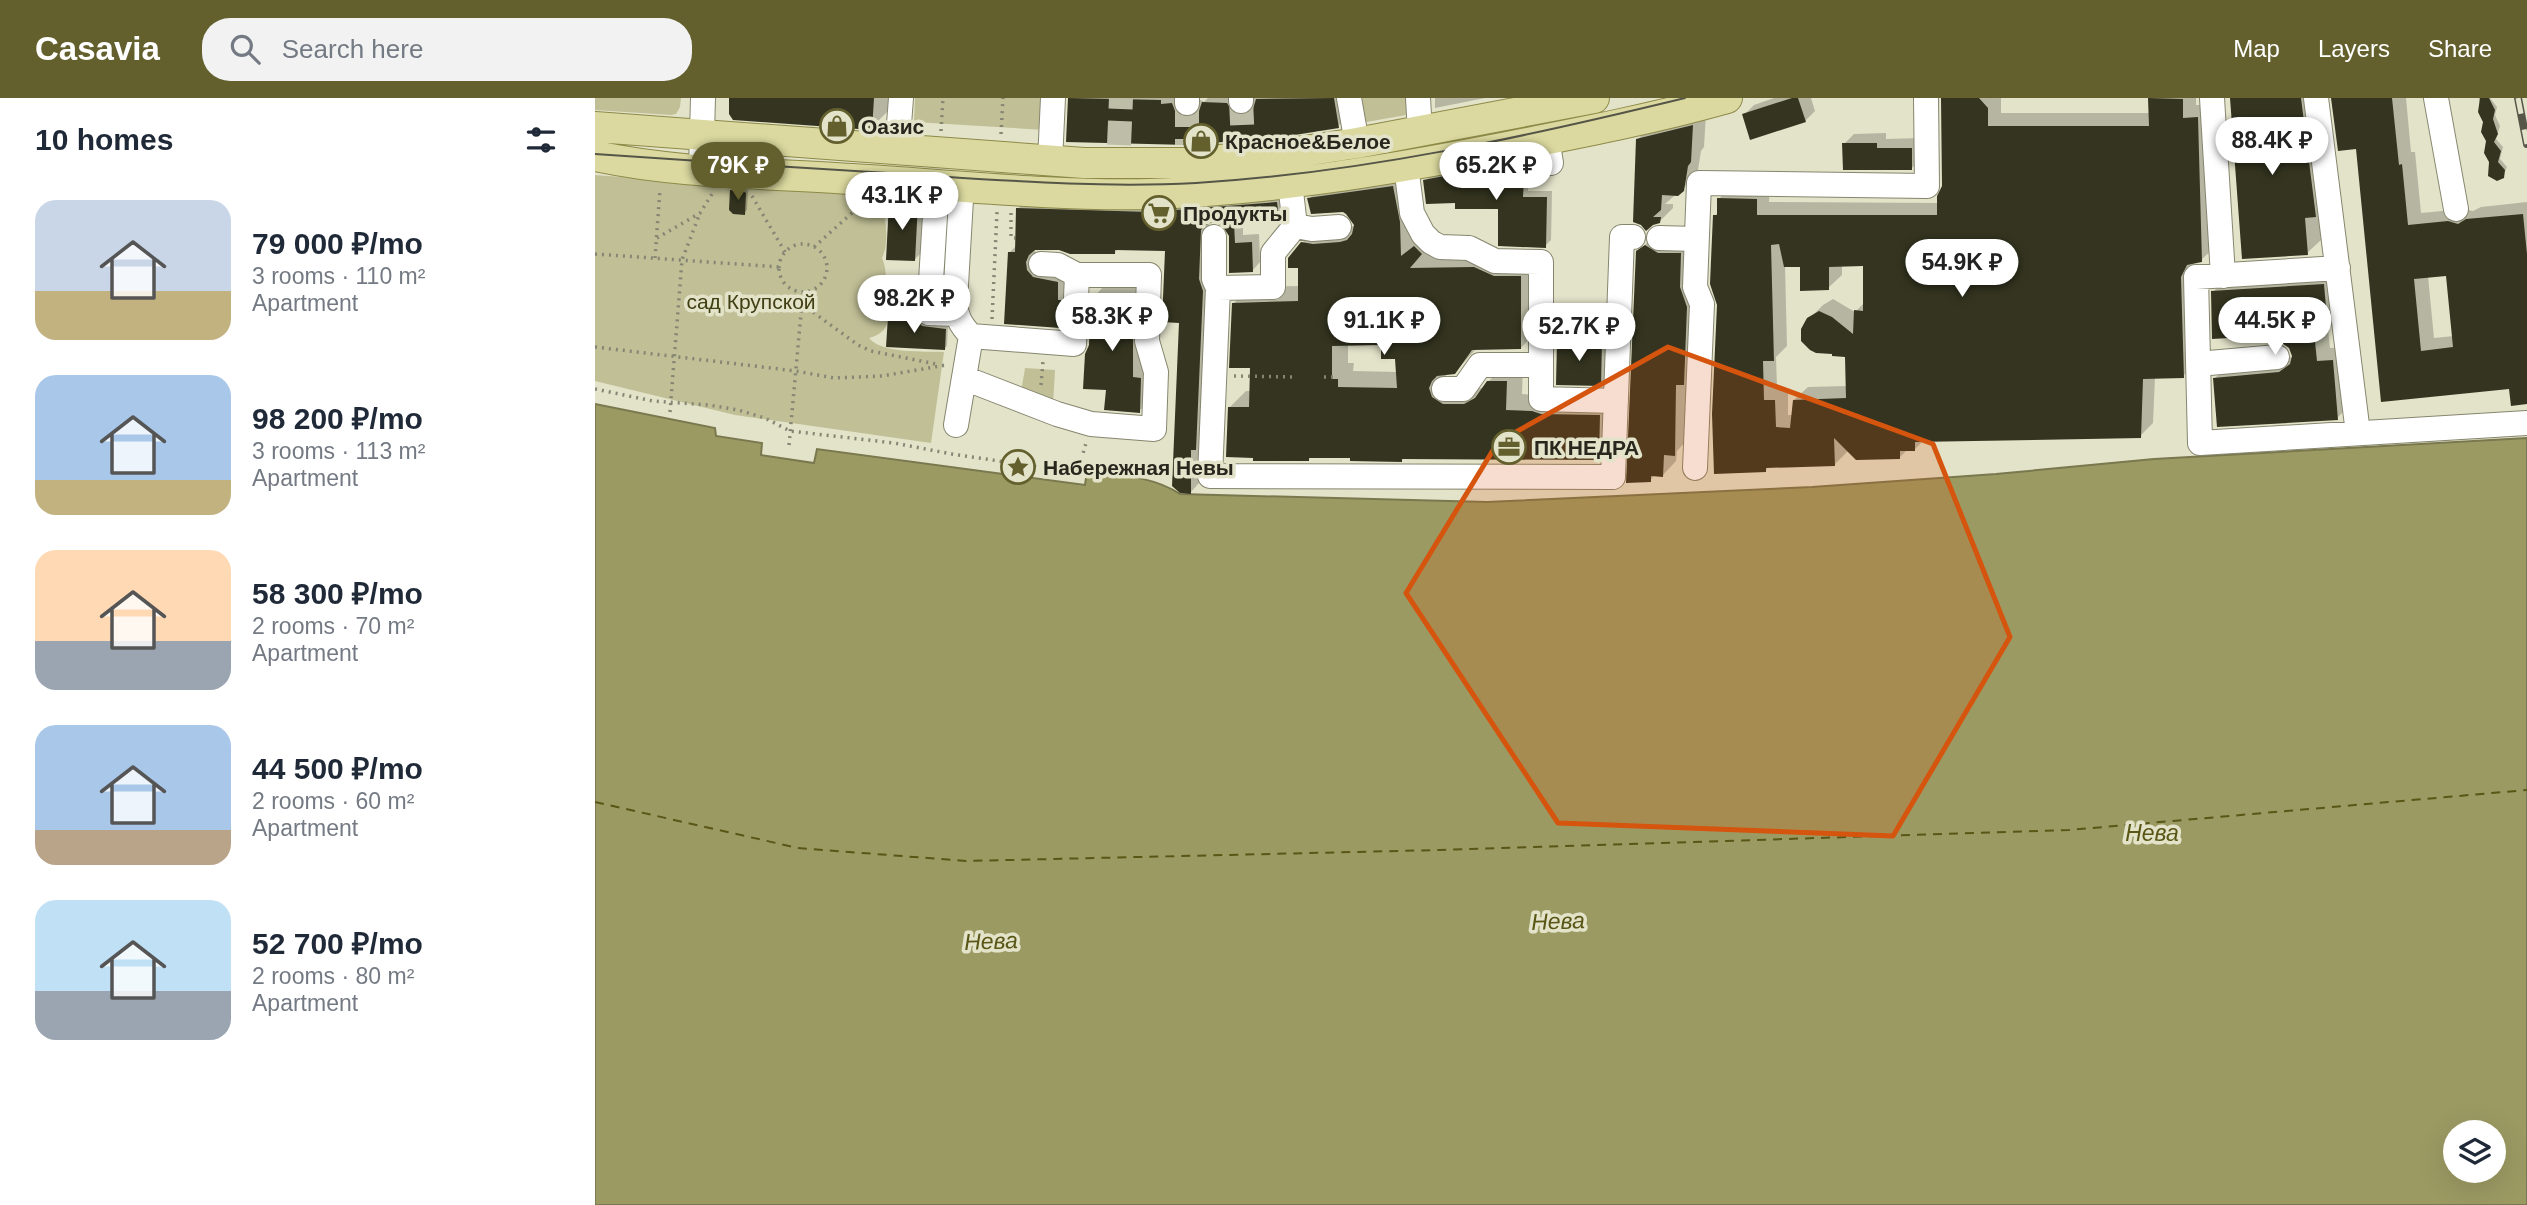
<!DOCTYPE html>
<html lang="en">
<head>
<meta charset="utf-8">
<style>
  body { margin:0; font-family:Helvetica,sans-serif; background:#f2f2f3; color:#1f2937; height:100vh; display:flex; flex-direction:column; font-size:26px; white-space:nowrap }
  * { box-sizing:border-box; margin:0 }
  p { font-size:23px; color:#747a83 }
  .icon { flex:none; width:38px; height:38px; fill:none; stroke:currentColor; stroke-width:2; stroke-linecap:round; stroke-linejoin:round }
  .map { position:relative; flex:1; overflow:hidden }
  .side { display:flex; flex-direction:column; background:#fff; width:595px }
  .side>* { flex:none }
  .tools { position:absolute; left:1848px; top:1022px; display:grid; gap:14px }
  .tools a { display:grid; place-items:center; width:63px; height:63px; border-radius:50%; background:#fff; box-shadow:0 7px 28px #0002; font-size:35px }
  .price { position:absolute; translate:-50% -60px; padding:0 16px; border-radius:24px; background:#fff; color:#222; font-size:23px; line-height:46px; filter:drop-shadow(0 2px 4px #0008) }
  .price::after { content:''; position:absolute; left:50%; top:42px; width:21px; height:16px; margin-left:-10px; background:inherit; clip-path:polygon(0 0,100% 0,50% 100%) }
  .price.on { background:#63602d; color:#fff }
  ul { padding:0; list-style:none }
  li { display:flex; align-items:center; gap:21px; height:175px; padding:0 35px }
  li span { display:grid; place-items:center; flex:none; width:196px; height:140px; border-radius:21px; color:#555 }
  li>.icon { margin-inline-start:auto }
  span .icon { width:84px; height:84px; fill:#fffc; stroke-width:1 }
  li b { font-size:30px }
  h2 { display:flex; justify-content:space-between; align-items:center; height:84px; padding:0 35px; font-size:30px }
  header { display:flex; align-items:center; gap:42px; box-sizing:border-box; height:98px; padding:0 35px; background:#63602d; color:#fff }
  header strong { font-size:33px }
  nav { display:flex; gap:38px; margin-inline-start:auto; font-size:24px }
  .search { width:490px; height:63px; background:#f2f2f3; display:flex; align-items:center; gap:18px; box-sizing:border-box; padding:0 24px; border-radius:28px; color:#747a83; font-size:26px }
  main { display:flex; flex:1; min-height:0 }
  .map>svg:first-child { display:block }
  .green { fill:#c0bf96 }
  .water { fill:#9c9a63; stroke:#79784e; stroke-width:2; fill-rule:evenodd }
  .shadow { fill:#0003; fill-rule:evenodd }
  .lines { fill:none; stroke-linecap:round; stroke-linejoin:round }
  .ferry { stroke:#595616; stroke-width:2; stroke-dasharray:9 7; stroke-linecap:butt }
  .building { fill:#343420; fill-rule:evenodd }
  .minor-tunnel { stroke:#bebda8; stroke-width:24; stroke-dasharray:24 12; stroke-linecap:butt }
  .minor-casing { stroke:#86866f; stroke-width:26 }
  .major-casing { stroke:#8d8a48; stroke-width:32 }
  .path { stroke:#858574; stroke-width:3.5; stroke-dasharray:2 5; stroke-linecap:butt }
  .minor { stroke:#fff; stroke-width:24 }
  .major { stroke:#dbd99f; stroke-width:30 }
  .tram { stroke:#555548; stroke-width:2 }
  .rail-casing { stroke:#555548; stroke-width:8 }
  .rail { stroke:#e3e3ca; stroke-width:5; stroke-dasharray:16; stroke-linecap:butt }
  .marked { fill:#d5540e; fill-opacity:0.2; stroke:#d5540e; stroke-width:5; stroke-linejoin:round }
  .labels { text-anchor:middle; dominant-baseline:central; stroke-width:7; stroke-linejoin:round; paint-order:stroke }
  .poi-label { font-size:21px; font-weight:bold; fill:#28271e; stroke:#e3e3ca; text-anchor:start }
  .park-label { font-size:21px; fill:#403e12; stroke:#e3e3ca }
  .water-label { font-size:23px; font-style:italic; fill:#595616; stroke:#e3e3ca }
</style>
</head>
<body>
<header>
<strong>Casavia</strong>
<div class="search"><svg class="icon" aria-label="search" viewBox="0 0 24 24"><circle cx="10" cy="10" r="6"/><path d="M15 15l6 6"/></svg>Search here</div>
<nav><a>Map</a><a>Layers</a><a>Share</a></nav>
</header>
<main>
<section class="side">
<h2>10 homes<svg class="icon" aria-label="filters" viewBox="0 0 24 24"><path d="M4 7h16M4 17h16"/><circle cx="9" cy="7" r="2"/><circle cx="15" cy="17" r="2"/></svg></h2>
<ul>
<li><span style="background:linear-gradient(#c9d6e8 65%,#c2b280 0)"><svg class="icon" aria-label="home" viewBox="0 0 24 24"><path d="M3 11l9-7 9 7M6 9v11h12V9"/></svg></span><div><b>79 000 ₽/mo</b><p>3 rooms · 110 m²</p><p>Apartment</p></div></li>
<li><span style="background:linear-gradient(#a9c7e8 75%,#c2b280 0)"><svg class="icon" aria-label="home" viewBox="0 0 24 24"><path d="M3 11l9-7 9 7M6 9v11h12V9"/></svg></span><div><b>98 200 ₽/mo</b><p>3 rooms · 113 m²</p><p>Apartment</p></div></li>
<li><span style="background:linear-gradient(#ffd9b3 65%,#9aa5b1 0)"><svg class="icon" aria-label="home" viewBox="0 0 24 24"><path d="M3 11l9-7 9 7M6 9v11h12V9"/></svg></span><div><b>58 300 ₽/mo</b><p>2 rooms · 70 m²</p><p>Apartment</p></div></li>
<li><span style="background:linear-gradient(#a9c7e8 75%,#b9a48a 0)"><svg class="icon" aria-label="home" viewBox="0 0 24 24"><path d="M3 11l9-7 9 7M6 9v11h12V9"/></svg></span><div><b>44 500 ₽/mo</b><p>2 rooms · 60 m²</p><p>Apartment</p></div></li>
<li><span style="background:linear-gradient(#bfe0f5 65%,#9aa5b1 0)"><svg class="icon" aria-label="home" viewBox="0 0 24 24"><path d="M3 11l9-7 9 7M6 9v11h12V9"/></svg></span><div><b>52 700 ₽/mo</b><p>2 rooms · 80 m²</p><p>Apartment</p></div></li>
</ul>
</section>
<div class="map">
<svg width="1932" height="1107" viewBox="0 0 1932 1107">
  <rect width="100%" height="100%" fill="#e3e3ca"/>
  <path class="green" d="M 0,0 L 86,0 L 85,9 L 81,16 L 76,17 L 0,12 Z
    M 320,0 L 452,0 L 450,32 L 319,24 Z
    M 761,0 L 812,0 L 811,17 L 766,25 Z
    M 0,77 L 278,98 L 277,108 L 289,117 C 292,131 293,147 287,160 C 291,170 291,177 291,188 C 292,209 302,233 274,240 C 287,256 329,253 349,254 L 336,345 L 140,317 L 0,283 Z
    M 430,270 L 460,272 L 458,306 L 426,294 Z"/>
  <path class="water" d="M 0,306 L 120,330 L 121,338 L 167,345 L 166,357 L 219,365 L 222,351 L 490,387 L 492,373 C 523,377 558,378 585,396 L 892,404 L 1217,389 L 1401,376 L 1559,361 L 1932,340 L 1932,1107 L 0,1107 ZM 1860,1034 L 1899,1034 L 1899,1073 L 1860,1073 Z"/>
  <path class="shadow" d="M 136,0 L 295,0 L 294,12 L 276,30 Z
    M 474,0 L 602,0 L 609,4 L 613,0 L 758,0 L 760,12 L 743,28 L 473,42 Z
    M 840,0 L 890,0 L 840,10 Z
    M 1179,0 L 1216,0 L 1220,13 L 1210,23 L 1149,17 L 1159,7 Z
    M 1348,0 L 1406,0 L 1406,15 L 1555,15 L 1555,0 L 1601,0 L 1601,7 L 1616,7 L 1620,149 L 1606,162 L 1599,164 L 1601,265 L 1588,278 L 1560,279 L 1558,325 L 1545,338 L 1329,342 L 1320,351 L 1313,351 L 1304,360 L 1254,352 L 1239,367 L 1174,368 L 1170,373 L 1124,206 L 1119,118 L 1124,114 L 1124,101 L 1137,87 L 1175,88 L 1174,104 L 1344,105 L 1349,88 ZM 1190,167 L 1207,167 L 1233,190 L 1247,177 L 1247,167 L 1270,167 L 1270,204 L 1260,214 L 1238,201 L 1228,207 L 1214,221 L 1251,257 L 1252,288 L 1213,289 L 1199,302 L 1198,317 L 1193,317 L 1193,290 L 1182,290 L 1181,259 L 1192,248 Z
    M 1636,0 L 1721,0 L 1726,142 L 1712,155 Z
    M 1738,0 L 1811,0 L 1816,54 L 1820,54 L 1826,115 L 1868,111 L 1878,113 L 1886,109 L 1932,104 L 1932,305 L 1916,290 L 1787,302 L 1762,49 ZM 1853,176 L 1859,238 L 1839,240 L 1833,178 Z
    M 1884,0 L 1895,0 L 1902,9 L 1900,17 L 1905,28 L 1901,41 L 1908,49 L 1905,61 L 1912,69 L 1908,78 L 1896,64 Z
    M 1111,15 L 1109,49 L 1106,53 L 1102,78 L 1070,106 L 1078,106 L 1078,110 L 1064,124 L 1057,125 L 1043,41 L 1057,27 Z
    M 1291,35 L 1291,41 L 1326,40 L 1326,60 L 1316,71 L 1249,46 L 1259,36 Z
    M 936,58 L 933,93 L 957,93 L 956,142 L 950,148 L 904,109 L 862,104 L 830,83 L 836,77 Z
    M 815,72 L 821,107 L 843,139 L 829,154 L 896,153 L 942,163 L 942,233 L 926,250 L 882,250 L 860,274 L 850,275 L 853,283 L 865,290 L 887,290 L 910,267 L 928,267 L 927,296 L 1021,302 L 1020,344 L 1003,360 L 810,359 L 807,362 L 717,358 L 713,362 L 635,309 L 651,293 L 656,293 L 657,268 L 639,205 L 656,189 L 705,188 L 707,145 L 724,129 L 761,128 L 752,115 L 714,101 L 730,84 ZM 787,245 L 802,259 L 803,274 L 758,273 L 759,265 L 753,265 L 753,246 Z
    M 139,90 L 153,92 L 152,112 L 149,115 L 137,93 Z
    M 690,96 L 692,110 L 683,119 L 648,122 L 648,137 L 664,136 L 665,164 L 657,173 L 628,125 L 618,122 L 614,124 L 609,342 L 604,347 L 604,385 L 596,394 L 586,224 L 572,151 L 524,150 L 520,154 L 447,149 L 440,152 L 441,163 L 471,176 L 473,220 L 464,228 L 414,155 L 422,147 L 423,111 L 431,102 Z
    M 302,98 L 329,99 L 326,155 L 320,161 L 295,105 Z
    M 1057,140 L 1099,143 L 1092,342 L 1082,353 L 1081,363 L 1068,377 L 1060,377 L 1055,382 L 1043,154 Z
    M 1742,173 L 1746,218 L 1733,231 L 1735,250 L 1751,249 L 1756,306 L 1742,320 L 1620,280 L 1634,267 L 1698,259 L 1688,235 L 1618,194 L 1632,180 Z
    M 540,188 L 548,194 L 555,270 L 554,303 L 544,313 L 512,290 L 496,247 L 498,200 L 508,189 Z
    M 298,216 L 323,217 L 329,226 L 353,228 L 352,248 L 349,251 L 295,219 Z
    M 974,233 L 1016,234 L 1016,276 L 1006,286 L 964,243 Z"/>
  <g class="lines">
    <path class="ferry" d="M 0,704 L 203,750 L 371,763 L 845,752 L 1474,732 L 1932,692"/>
  </g>
  <path class="building" d="M 134,0 L 279,0 L 277,32 L 138,22 L 134,16 Z
    M 473,0 L 566,2 L 566,6 L 577,5 L 580,13 L 591,20 L 599,18 L 604,13 L 607,4 L 632,5 L 638,15 L 647,18 L 658,11 L 661,1 L 739,0 L 744,30 L 687,39 L 594,47 L 471,44 Z
    M 1197,0 L 1203,0 L 1211,24 L 1155,42 L 1147,16 Z
    M 1346,0 L 1384,0 L 1393,10 L 1393,28 L 1554,28 L 1553,0 L 1588,1 L 1588,20 L 1603,19 L 1607,164 L 1592,167 L 1586,179 L 1589,280 L 1548,281 L 1546,340 L 1320,344 L 1320,353 L 1305,353 L 1305,361 L 1261,362 L 1239,340 L 1240,368 L 1171,370 L 1171,374 L 1119,376 L 1117,316 L 1122,207 L 1115,186 L 1118,117 L 1122,117 L 1122,100 L 1162,101 L 1162,117 L 1342,117 L 1342,98 L 1347,88 ZM 1184,146 L 1189,169 L 1205,169 L 1205,193 L 1234,192 L 1234,169 L 1268,168 L 1268,213 L 1259,212 L 1258,236 L 1237,219 L 1224,213 L 1212,220 L 1206,231 L 1206,243 L 1215,252 L 1221,255 L 1237,256 L 1237,258 L 1250,259 L 1251,300 L 1198,302 L 1195,330 L 1181,329 L 1180,302 L 1169,302 L 1168,263 L 1179,263 L 1176,147 Z
    M 1635,0 L 1706,0 L 1721,119 L 1710,120 L 1713,157 L 1647,161 Z
    M 1736,0 L 1797,0 L 1804,67 L 1807,66 L 1813,127 L 1853,123 L 1863,126 L 1871,121 L 1928,116 L 1932,156 L 1932,306 L 1916,308 L 1914,291 L 1786,304 L 1761,51 L 1743,53 ZM 1851,178 L 1858,249 L 1826,253 L 1819,181 Z
    M 1885,0 L 1894,0 L 1900,12 L 1898,21 L 1903,36 L 1899,44 L 1906,53 L 1903,64 L 1910,72 L 1909,80 L 1902,83 L 1893,78 L 1894,64 L 1889,55 L 1891,43 L 1886,34 L 1888,24 L 1883,14 Z
    M 1098,27 L 1096,64 L 1093,68 L 1089,93 L 1083,98 L 1067,97 L 1066,112 L 1058,119 L 1066,119 L 1065,125 L 1058,127 L 1051,133 L 1046,127 L 1038,124 L 1041,41 Z
    M 1247,45 L 1282,45 L 1282,50 L 1317,50 L 1317,72 L 1248,72 Z
    M 930,63 L 928,99 L 952,99 L 951,150 L 903,148 L 903,111 L 860,111 L 860,105 L 831,106 L 828,82 Z
    M 798,88 L 805,124 L 806,158 L 819,148 L 827,156 L 815,170 L 879,169 L 899,178 L 926,178 L 926,251 L 877,252 L 860,276 L 842,278 L 837,283 L 834,290 L 837,299 L 848,306 L 869,306 L 880,300 L 892,283 L 912,283 L 911,312 L 937,313 L 946,316 L 1005,317 L 1004,362 L 807,361 L 807,364 L 755,363 L 755,360 L 714,360 L 714,363 L 658,363 L 658,360 L 631,359 L 633,309 L 654,309 L 655,270 L 634,270 L 637,205 L 703,203 L 703,170 L 693,170 L 693,160 L 706,144 L 718,146 L 745,144 L 752,142 L 757,136 L 759,127 L 751,116 L 748,114 L 716,116 L 712,100 ZM 786,247 L 786,261 L 800,261 L 802,290 L 743,289 L 743,281 L 737,281 L 737,248 Z
    M 135,92 L 148,93 L 151,95 L 150,117 L 138,116 L 134,112 Z
    M 294,104 L 323,105 L 320,163 L 291,162 Z
    M 682,104 L 684,120 L 639,125 L 640,145 L 657,144 L 658,174 L 634,175 L 634,138 L 627,127 L 618,124 L 611,127 L 606,132 L 604,181 L 608,193 L 601,352 L 596,352 L 596,396 L 585,395 L 577,388 L 584,225 L 567,224 L 570,153 L 520,152 L 520,156 L 475,156 L 464,152 L 440,152 L 434,157 L 431,164 L 432,172 L 438,179 L 463,184 L 463,202 L 466,202 L 465,230 L 409,226 L 413,154 L 420,154 L 421,110 L 555,114 Z
    M 1050,147 L 1063,155 L 1086,155 L 1085,189 L 1092,209 L 1089,287 L 1081,287 L 1080,358 L 1069,357 L 1068,379 L 1056,378 L 1056,384 L 1031,385 L 1041,153 Z
    M 1729,186 L 1733,233 L 1719,234 L 1722,263 L 1738,262 L 1743,322 L 1622,329 L 1618,280 L 1684,274 L 1695,266 L 1697,258 L 1694,250 L 1687,245 L 1686,237 L 1617,241 L 1616,193 Z
    M 500,196 L 530,197 L 538,204 L 538,279 L 546,280 L 545,315 L 509,312 L 511,292 L 488,291 L 490,256 L 494,247 L 496,199 Z
    M 293,218 L 320,220 L 327,228 L 351,231 L 350,252 L 291,249 Z
    M 962,243 L 1007,243 L 1006,288 L 961,287 Z"/>
  <g class="lines">
    <path class="minor-tunnel" d="M 646,3 L 648,44
      M 592,5 L 592,47
      M 524,47 L 526,0"/>
    <g class="minor-casing">
      <path id="minor" d="M 592,0 L 592,5
        M 646,0 L 646,3
        M 754,0 L 760,34
        M 823,0 L 825,34
        M 1617,0 L 1628,178
        M 1721,0 L 1763,335
        M 1841,0 L 1861,111
        M 952,41 L 956,65
        M 302,52 L 306,0
        M 455,63 L 458,0
        M 811,68 L 817,115 L 828,136 L 836,144 L 845,149 L 874,150 L 900,163 L 946,164 L 946,301 L 1021,303
        M 106,71 L 108,0
        M 695,85 L 700,128 L 678,155 L 678,189 L 623,190 L 615,378 L 1018,379 L 1027,139 L 1038,139
        M 342,86 L 334,215 L 361,216
        M 366,101 L 360,204 C 361,219 366,227 376,238 L 479,246 L 482,177 L 463,167 L 446,166
        M 700,128 L 717,131 L 744,129
        M 619,139 L 619,181 L 623,190
        M 1064,140 L 1101,141
        M 1743,170 L 1601,179 L 1605,345 L 1932,325
        M 1603,266 L 1682,259
        M 369,280 L 462,316 L 496,326 L 559,331 L 561,274 L 552,243 L 554,177 L 482,177
        M 849,291 L 868,291 L 885,267 L 946,267
        M 361,327 L 376,238
        M 1100,370 L 1107,206 L 1100,189 L 1104,85 L 1332,88 L 1331,0"/>
    </g>
    <g class="major-casing">
      <path id="major" d="M 0,29 L 489,65 L 593,65 L 689,56 L 762,45 L 999,0
        M 0,58 C 84,76 172,75 257,81 C 356,87 456,98 555,96 C 672,92 788,73 902,51 C 979,36 1057,21 1132,0"/>
    </g>
    <path class="path" d="M 346,33 L 348,0
      M 406,36 L 408,0
      M 157,98 L 190,154
      M 416,115 L 416,140 L 420,140
      M 62,140 L 105,115 L 117,96
      M184 170a24 24 0 1 1 48 0a24 24 0 1 1-48 0Z
      M 219,149 L 267,106
      M 0,156 L 184,169
      M 60,160 L 65,92
      M 207,206 L 263,247 L 276,253 L 341,266
      M 397,221 L 402,114
      M 0,249 L 201,273 L 239,280 L 287,278 L 351,267
      M 639,278 L 701,279
      M 729,279 L 743,279
      M 446,287 L 448,263
      M 0,291 L 58,303 L 114,307 L 143,312 L 170,320 L 195,333 L 299,345 L 357,356 L 464,372 L 483,373 L 491,345
      M 75,314 L 87,162 L 105,115
      M 194,347 L 208,194"/>
    <use href="#minor" class="minor"/>
    <use href="#major" class="major"/>
    <path class="tram" d="M 0,56 C 108,64 217,70 325,77 C 417,83 509,90 601,85 C 766,75 930,39 1090,0"/>
    <g class="rail-casing">
      <path id="rail" d="M 1923,0 L 1932,46"/>
    </g>
    <use href="#rail" class="rail"/>
  </g>
  <path class="marked" d="M 1073,249 L 1338,346 L 1415,539 L 1298,738 L 963,725 L 811,495 L 903,344 Z"/>
  <defs>
    <g id="shop-ring" transform="scale(1.75)"><circle r="9.5" fill="#e3e3ca" stroke="#63602d" stroke-width="1.5"/><path d="M-5-2.5h2.3a2.7 3.5 0 0 1 5.4 0H5L5.5 6h-11ZM-1.5-2.5h3a1.5 2.3 0 0 0-3 0Z" fill="#63602d"/></g>
    <g id="supermarket-ring" transform="scale(1.75)"><circle r="9.5" fill="#e3e3ca" stroke="#63602d" stroke-width="1.5"/><path d="M-6-5.5h2.5l.6 2H6L4.5 2H-2.5L-4.4-4H-6ZM-1.5 3.2a1.3 1.3 0 1 0 .1 0ZM3 3.2a1.3 1.3 0 1 0 .1 0Z" fill="#63602d"/></g>
    <g id="office-ring" transform="scale(1.75)"><circle r="9.5" fill="#e3e3ca" stroke="#63602d" stroke-width="1.5"/><path d="M-6-3h4V-5.5h4V-3h4V5H-6ZM-1-4.5V-3h2v-1.5ZM-6 0V1H6V0Z" fill="#63602d"/></g>
    <g id="sight-ring" transform="scale(1.75)"><circle r="9.5" fill="#e3e3ca" stroke="#63602d" stroke-width="1.5"/><path d="M0-6L1.8-2.2L6-1.7L2.9 1.2L3.7 5.4L0 3.3L-3.7 5.4L-2.9 1.2L-6-1.7L-1.8-2.2Z" fill="#63602d"/></g>
  </defs>
  <g fill-rule="evenodd">
    <use href="#shop-ring" x="242" y="28"/>
    <use href="#shop-ring" x="606" y="43"/>
    <use href="#supermarket-ring" x="564" y="115"/>
    <use href="#office-ring" x="914" y="349"/>
    <use href="#sight-ring" x="423" y="369"/>
  </g>
  <g class="labels">
    <g class="poi-label">
      <text x="266" y="28">Оазис</text>
      <text x="630" y="43">Красное&amp;Белое</text>
      <text x="588" y="115">Продукты</text>
      <text x="939" y="349">ПК НЕДРА</text>
      <text x="448" y="369">Набережная Невы</text>
    </g>
    <g class="park-label">
      <text x="156" y="203">сад Крупской</text>
    </g>
    <g class="water-label">
      <text x="1557" y="735">Нева</text>
      <text transform="translate(963 823) rotate(-2)">Нева</text>
      <text transform="translate(396 843) rotate(-2)">Нева</text>
    </g>
  </g>
</svg>
<div class="tools">
<a><svg class="icon" aria-label="layers" viewBox="0 0 24 24"><path d="M12 4l9 5-9 5-9-5zM3 14l9 5 9-5"/></svg></a>
</div>
<b class="price" style="left:1677px;top:79px">88.4K ₽</b>
<b class="price on" style="left:143px;top:104px">79K ₽</b>
<b class="price" style="left:901px;top:104px">65.2K ₽</b>
<b class="price" style="left:307px;top:134px">43.1K ₽</b>
<b class="price" style="left:1367px;top:201px">54.9K ₽</b>
<b class="price" style="left:319px;top:237px">98.2K ₽</b>
<b class="price" style="left:517px;top:255px">58.3K ₽</b>
<b class="price" style="left:789px;top:259px">91.1K ₽</b>
<b class="price" style="left:1680px;top:259px">44.5K ₽</b>
<b class="price" style="left:984px;top:265px">52.7K ₽</b>
</div>
</main>
</body>
</html>
